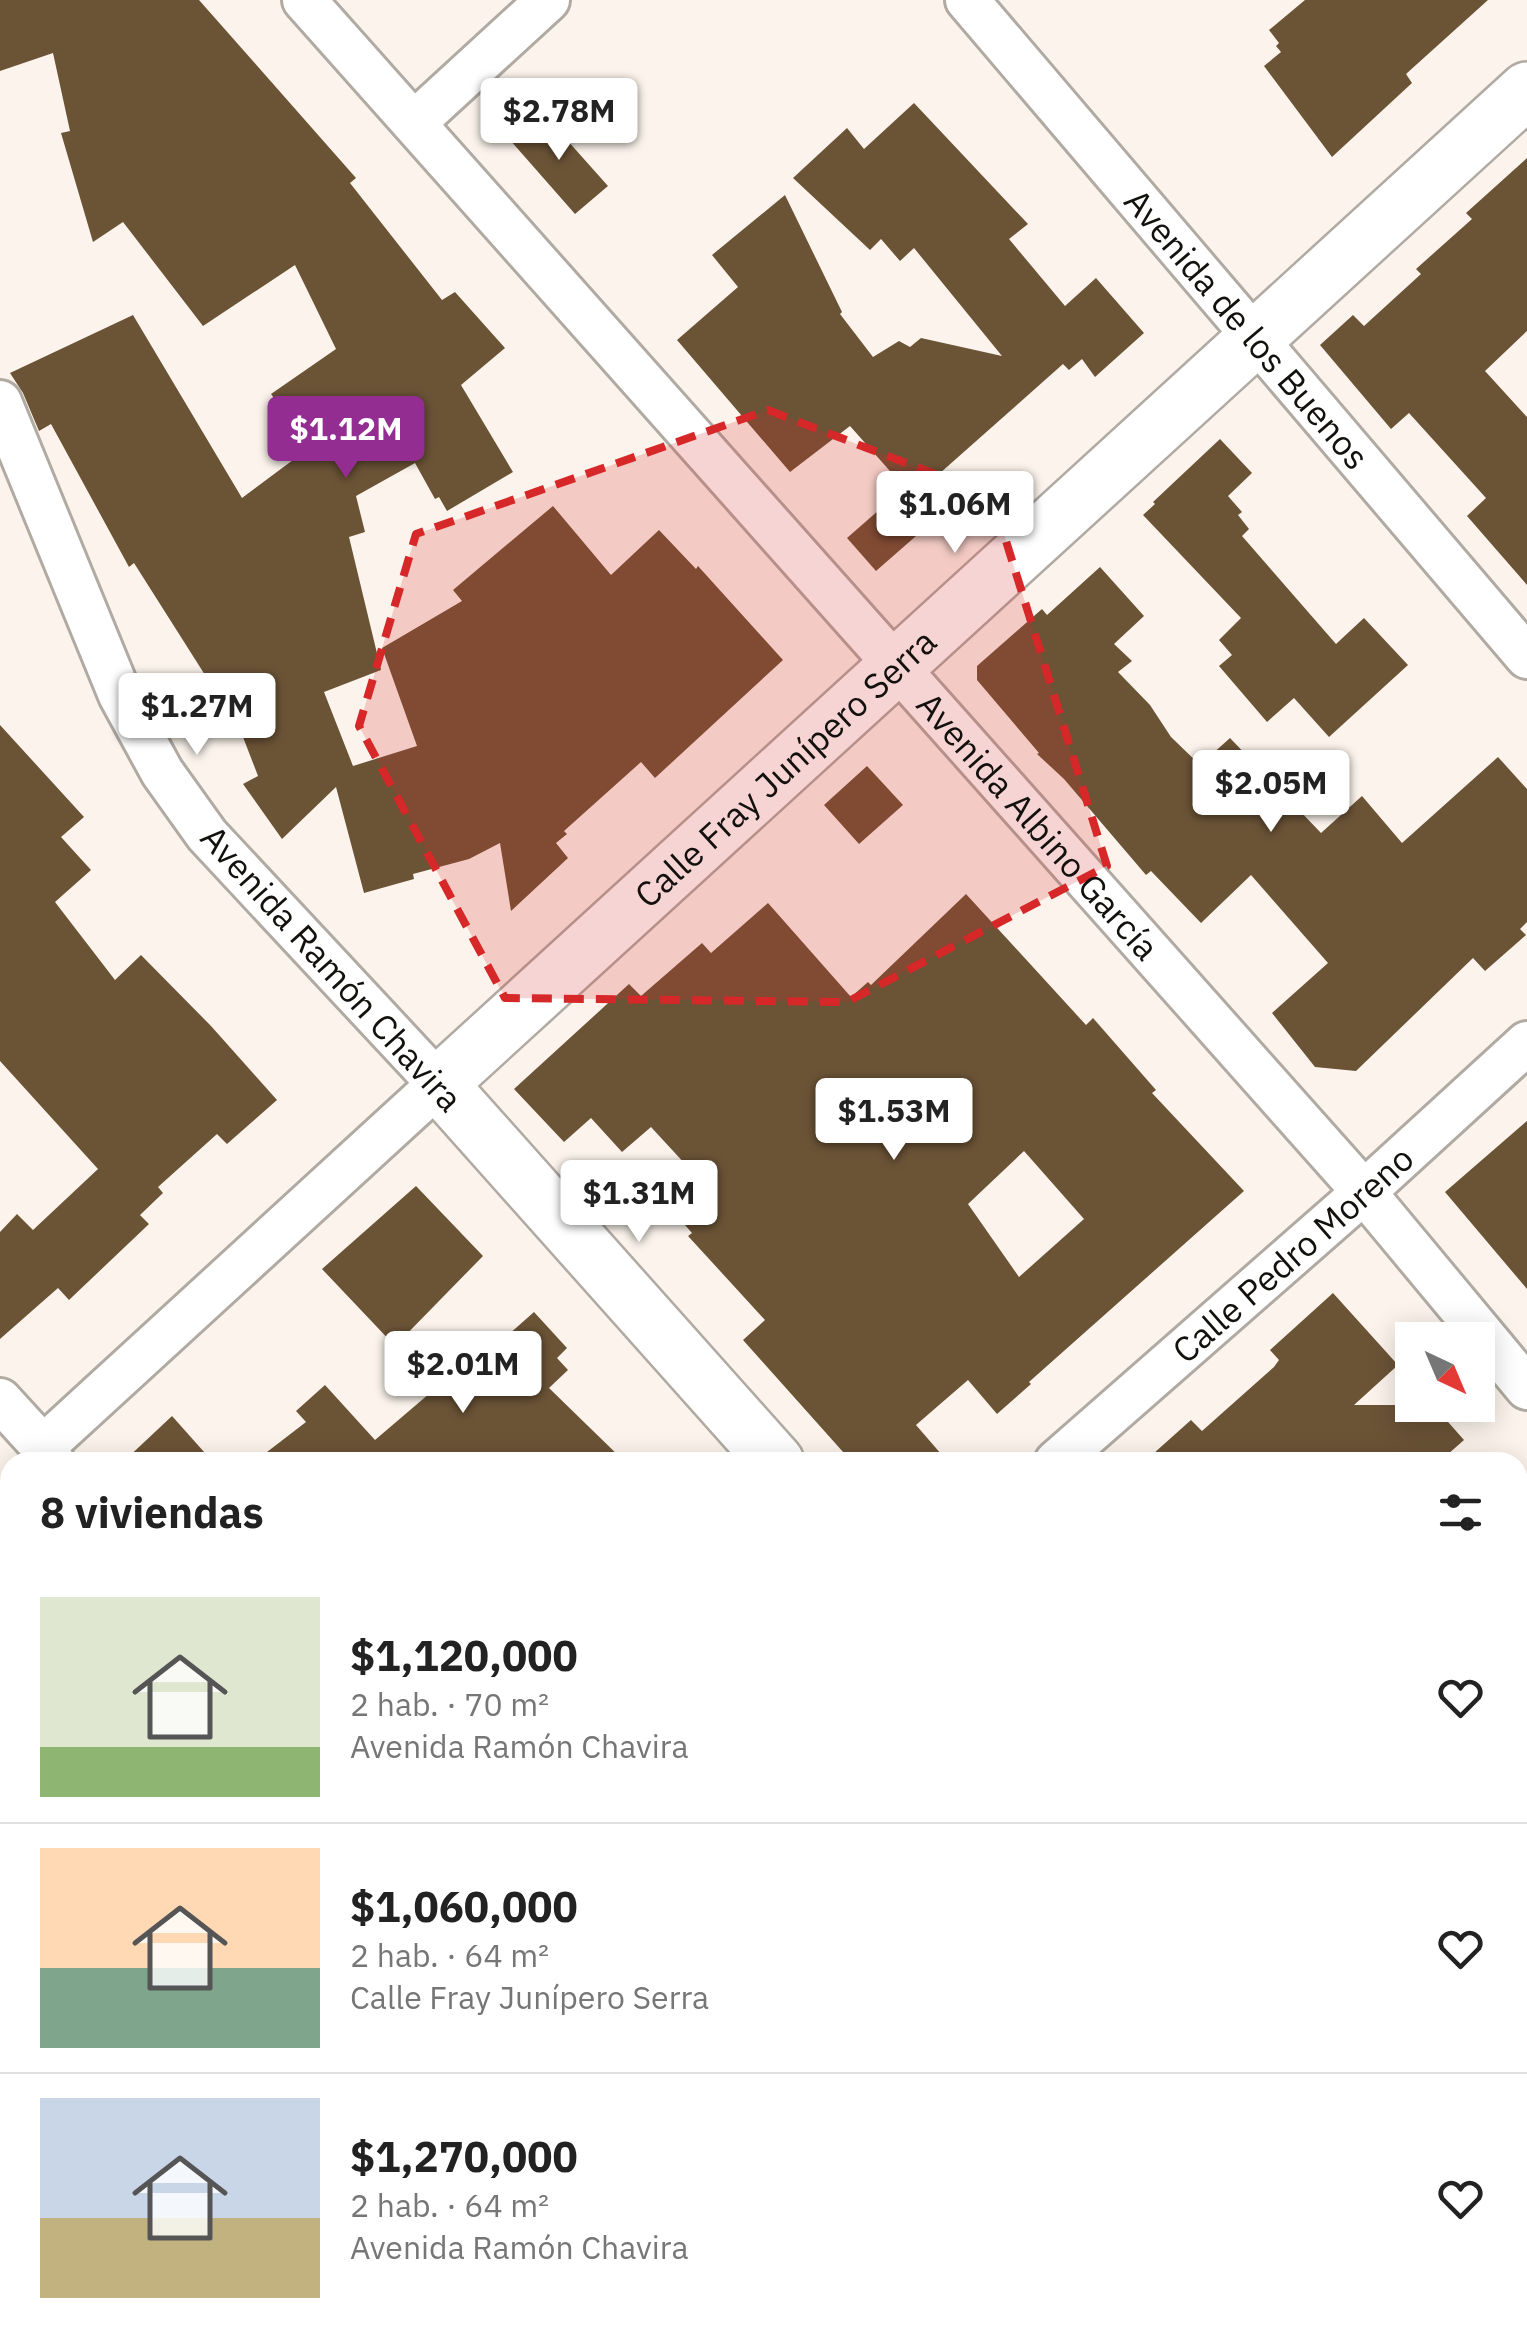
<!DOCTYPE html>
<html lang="es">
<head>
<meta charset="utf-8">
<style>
  body { margin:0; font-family:"IBM Plex Sans",sans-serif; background:#f6f6f6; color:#222; height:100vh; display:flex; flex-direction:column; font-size:38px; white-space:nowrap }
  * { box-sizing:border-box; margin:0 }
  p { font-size:32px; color:#767676 }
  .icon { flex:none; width:55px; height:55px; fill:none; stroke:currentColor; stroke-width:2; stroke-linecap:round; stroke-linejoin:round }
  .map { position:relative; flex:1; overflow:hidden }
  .details { position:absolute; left:0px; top:1452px; width:1528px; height:892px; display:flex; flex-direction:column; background:#fff; border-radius:30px 30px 0 0; box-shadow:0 5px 25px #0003 }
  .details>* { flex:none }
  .needle { width:65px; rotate:136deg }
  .controls { position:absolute; left:1395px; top:1322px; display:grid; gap:20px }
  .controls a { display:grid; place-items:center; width:100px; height:100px; border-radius:0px; background:#fff; box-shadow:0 5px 25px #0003; font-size:50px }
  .price { position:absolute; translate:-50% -85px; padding:0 22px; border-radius:10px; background:#fff; color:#222; font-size:32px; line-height:65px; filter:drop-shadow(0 2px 5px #0008) }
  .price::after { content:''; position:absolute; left:50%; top:60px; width:30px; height:22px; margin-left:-15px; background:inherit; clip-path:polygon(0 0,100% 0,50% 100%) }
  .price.selected { background:#942d92; color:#fff }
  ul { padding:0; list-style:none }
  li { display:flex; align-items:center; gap:30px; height:250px; padding:0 40px }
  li+li { border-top:2px solid #e0e0e0 }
  li span { display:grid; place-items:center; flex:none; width:280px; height:200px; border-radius:0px; color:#555 }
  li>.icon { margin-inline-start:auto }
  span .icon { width:120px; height:120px; fill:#fffc; stroke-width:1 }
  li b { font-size:42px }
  h2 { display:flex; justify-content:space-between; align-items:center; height:120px; padding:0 40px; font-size:42px }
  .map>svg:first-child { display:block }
  .building { fill:#6b5336; fill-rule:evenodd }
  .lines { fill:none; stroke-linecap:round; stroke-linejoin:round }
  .service-casing { stroke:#b0aaa2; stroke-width:28 }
  .minor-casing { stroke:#b0aaa2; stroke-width:48 }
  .secondary-casing { stroke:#b0aaa2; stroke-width:60 }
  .service { stroke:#fff; stroke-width:22 }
  .minor { stroke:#fff; stroke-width:42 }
  .secondary { stroke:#fff; stroke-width:55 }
  .marked { fill:#d62828; fill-opacity:0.2; stroke:#d62828; stroke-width:8; stroke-dasharray:20 12; stroke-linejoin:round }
  .labels { text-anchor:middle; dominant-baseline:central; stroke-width:10; stroke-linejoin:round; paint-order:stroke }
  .street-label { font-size:35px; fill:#13110e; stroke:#fff }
</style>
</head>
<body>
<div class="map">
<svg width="1527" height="2343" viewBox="0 0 1527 2343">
  <rect width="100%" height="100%" fill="#fcf4ec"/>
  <path class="building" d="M 0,0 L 199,0 L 356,178 L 350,183 L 442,300 L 455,292 L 505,348 L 461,385 L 513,472 L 447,511 L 439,497 L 435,499 L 415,463 L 356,496 L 365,532 L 349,537 L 381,670 L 324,692 L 353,766 L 417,746 L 382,648 L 462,601 L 453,590 L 553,506 L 611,575 L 659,530 L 696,569 L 698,566 L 783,660 L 655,778 L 641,762 L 564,831 L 567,834 L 556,843 L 568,858 L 511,911 L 500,843 L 469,859 L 413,874 L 414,879 L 364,893 L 336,787 L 282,839 L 243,784 L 258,776 L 221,680 L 212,686 L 134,563 L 129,567 L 51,424 L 39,431 L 23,393 L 10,373 L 133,315 L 242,498 L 301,454 L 275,420 L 285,413 L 271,394 L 336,349 L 295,265 L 203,326 L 123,222 L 93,242 L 61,133 L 70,131 L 53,53 L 0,71 Z
    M 1305,0 L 1488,0 L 1406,74 L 1412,83 L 1332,157 L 1264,66 L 1281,52 L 1276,46 L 1279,43 L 1269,30 Z
    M 914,103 L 1028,224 L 1009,239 L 1065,306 L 1096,278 L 1144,333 L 1095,377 L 1082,359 L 1069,370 L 1063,364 L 913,497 L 850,426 L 790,472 L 677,340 L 738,287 L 712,255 L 785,195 L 842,312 L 840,314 L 873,357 L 899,341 L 910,347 L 921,338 L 1002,356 L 914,248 L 900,261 L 881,239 L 870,250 L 793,178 L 847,128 L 864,149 Z
    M 542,112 L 608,186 L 575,214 L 510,140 Z
    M 1527,158 L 1527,331 L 1485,371 L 1527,417 L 1527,585 L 1467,516 L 1486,498 L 1409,413 L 1391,429 L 1320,345 L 1353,315 L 1364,326 L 1421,274 L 1416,269 L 1472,219 L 1466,213 Z
    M 1220,439 L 1252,473 L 1228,496 L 1242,512 L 1238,515 L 1249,529 L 1242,536 L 1336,644 L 1364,618 L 1408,665 L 1329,737 L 1294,698 L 1267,722 L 1219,666 L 1232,655 L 1219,640 L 1241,618 L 1143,515 L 1155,504 L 1153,502 Z
    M 887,503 L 916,536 L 876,571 L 847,538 Z
    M 1100,567 L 1144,616 L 1114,644 L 1132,661 L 1118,672 L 1150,705 L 1171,737 L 1200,765 L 1230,738 L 1321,833 L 1362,796 L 1402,843 L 1498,757 L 1527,789 L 1527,922 L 1520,929 L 1526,935 L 1485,971 L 1473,958 L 1356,1071 L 1315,1067 L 1272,1013 L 1328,963 L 1251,875 L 1201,923 L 1151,871 L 1146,875 L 1064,779 L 1037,754 L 1039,753 L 977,680 L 977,666 L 1042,609 L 1047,615 Z
    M 0,725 L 84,817 L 61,837 L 91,870 L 55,902 L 115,980 L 141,955 L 211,1026 L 277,1100 L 227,1144 L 217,1134 L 158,1187 L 163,1193 L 140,1215 L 149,1224 L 69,1300 L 58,1288 L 0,1339 L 0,1232 L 17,1214 L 33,1230 L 98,1169 L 0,1061 Z
    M 867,766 L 903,805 L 859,844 L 824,805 Z
    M 966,894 L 1086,1025 L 1093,1018 L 1156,1090 L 1152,1093 L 1244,1191 L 1029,1382 L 1031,1384 L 997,1414 L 968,1380 L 916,1425 L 948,1462 L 852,1462 L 743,1340 L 765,1320 L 688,1236 L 692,1233 L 670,1208 L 698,1178 L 651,1127 L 622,1152 L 591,1118 L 564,1142 L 514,1089 L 629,984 L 641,996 L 702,943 L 711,953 L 768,903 L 851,997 L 868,982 L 871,985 ZM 1024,1151 L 1084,1219 L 1019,1277 L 968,1204 Z
    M 1527,1121 L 1527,1289 L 1445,1192 Z
    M 416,1186 L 483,1256 L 395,1346 L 322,1269 Z
    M 1333,1293 L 1398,1365 L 1354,1405 L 1433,1405 L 1464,1440 L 1439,1462 L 1144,1462 L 1191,1420 L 1202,1431 L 1274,1367 L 1279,1360 L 1270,1350 Z
    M 534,1312 L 567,1348 L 557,1358 L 568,1370 L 549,1388 L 625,1462 L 254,1462 L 306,1422 L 296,1411 L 325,1385 L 375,1440 L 450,1376 L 456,1381 Z
    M 172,1416 L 213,1462 L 123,1462 Z"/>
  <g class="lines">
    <g class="service-casing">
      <path id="service" d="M 0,1586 L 10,1574
        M 1518,1935 L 1527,1927"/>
    </g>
    <g class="minor-casing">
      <g id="minor">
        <path id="s1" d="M 304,0 L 1364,1192 L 1527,1388"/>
        <path id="s2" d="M 967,0 L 1527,657"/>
        <path d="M 415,122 L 548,0"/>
        <path d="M 0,402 L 120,695 L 162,772 L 207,835 L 439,1084 L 43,1447"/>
        <path d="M 0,1400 L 43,1447 L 53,1462"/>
        <path id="s3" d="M 1056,1462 L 1364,1192 L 1527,1043"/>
        <path d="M 787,2335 L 794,2343"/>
        <path d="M 125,2343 L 128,2335"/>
      </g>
    </g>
    <g class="secondary-casing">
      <g id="secondary">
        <path id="s4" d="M 776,1462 L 439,1084 L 1527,90"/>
        <path d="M 1037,2343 L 1046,2335"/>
        <path d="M 1117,2343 L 1126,2335"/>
      </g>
    </g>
    <use href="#service" class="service"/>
    <use href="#minor" class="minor"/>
    <use href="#secondary" class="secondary"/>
  </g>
  <path class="marked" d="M 768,410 L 992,496 L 1107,866 L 847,1002 L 505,998 L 359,726 L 416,534 Z"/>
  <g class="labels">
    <g class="street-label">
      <text stroke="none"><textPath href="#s2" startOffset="432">Avenida de los Buenos</textPath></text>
      <text stroke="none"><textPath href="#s4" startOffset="975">Calle Fray Junípero Serra</textPath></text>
      <text stroke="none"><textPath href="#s1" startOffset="1105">Avenida Albino García</textPath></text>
      <text transform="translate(332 968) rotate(48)">Avenida Ramón Chavira</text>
      <text stroke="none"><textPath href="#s3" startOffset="315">Calle Pedro Moreno</textPath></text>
    </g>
  </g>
</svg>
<div class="controls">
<a><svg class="needle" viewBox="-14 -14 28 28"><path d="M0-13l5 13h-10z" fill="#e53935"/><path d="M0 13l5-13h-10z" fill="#767676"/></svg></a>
</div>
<b class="price" style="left:559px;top:163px">$2.78M</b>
<b class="price selected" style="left:346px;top:481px">$1.12M</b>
<b class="price" style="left:955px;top:556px">$1.06M</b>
<b class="price" style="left:197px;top:758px">$1.27M</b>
<b class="price" style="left:1271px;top:835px">$2.05M</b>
<b class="price" style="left:894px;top:1163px">$1.53M</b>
<b class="price" style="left:639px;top:1245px">$1.31M</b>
<b class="price" style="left:463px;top:1416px">$2.01M</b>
<section class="details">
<h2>8 viviendas<svg class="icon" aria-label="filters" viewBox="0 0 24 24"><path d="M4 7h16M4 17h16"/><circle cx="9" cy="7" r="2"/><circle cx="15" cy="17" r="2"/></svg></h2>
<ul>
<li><span style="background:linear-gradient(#dfe7d0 75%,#8fb573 0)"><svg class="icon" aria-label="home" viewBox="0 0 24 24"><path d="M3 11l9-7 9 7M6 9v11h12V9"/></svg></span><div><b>$1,120,000</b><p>2 hab. · 70 m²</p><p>Avenida Ramón Chavira</p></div><svg class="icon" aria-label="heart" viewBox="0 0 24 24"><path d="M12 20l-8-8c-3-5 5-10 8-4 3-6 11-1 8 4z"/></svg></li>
<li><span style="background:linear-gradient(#ffd9b3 60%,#7fa58c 0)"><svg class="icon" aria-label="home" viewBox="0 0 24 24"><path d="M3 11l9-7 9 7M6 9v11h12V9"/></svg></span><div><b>$1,060,000</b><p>2 hab. · 64 m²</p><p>Calle Fray Junípero Serra</p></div><svg class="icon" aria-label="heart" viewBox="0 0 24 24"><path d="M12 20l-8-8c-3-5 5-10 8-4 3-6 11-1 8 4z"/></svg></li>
<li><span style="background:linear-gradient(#c9d6e8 60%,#c2b280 0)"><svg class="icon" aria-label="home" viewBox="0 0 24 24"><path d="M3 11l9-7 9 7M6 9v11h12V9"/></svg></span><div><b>$1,270,000</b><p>2 hab. · 64 m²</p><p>Avenida Ramón Chavira</p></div><svg class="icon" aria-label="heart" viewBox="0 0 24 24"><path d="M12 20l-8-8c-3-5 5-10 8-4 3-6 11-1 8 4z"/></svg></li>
</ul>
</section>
</div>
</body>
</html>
